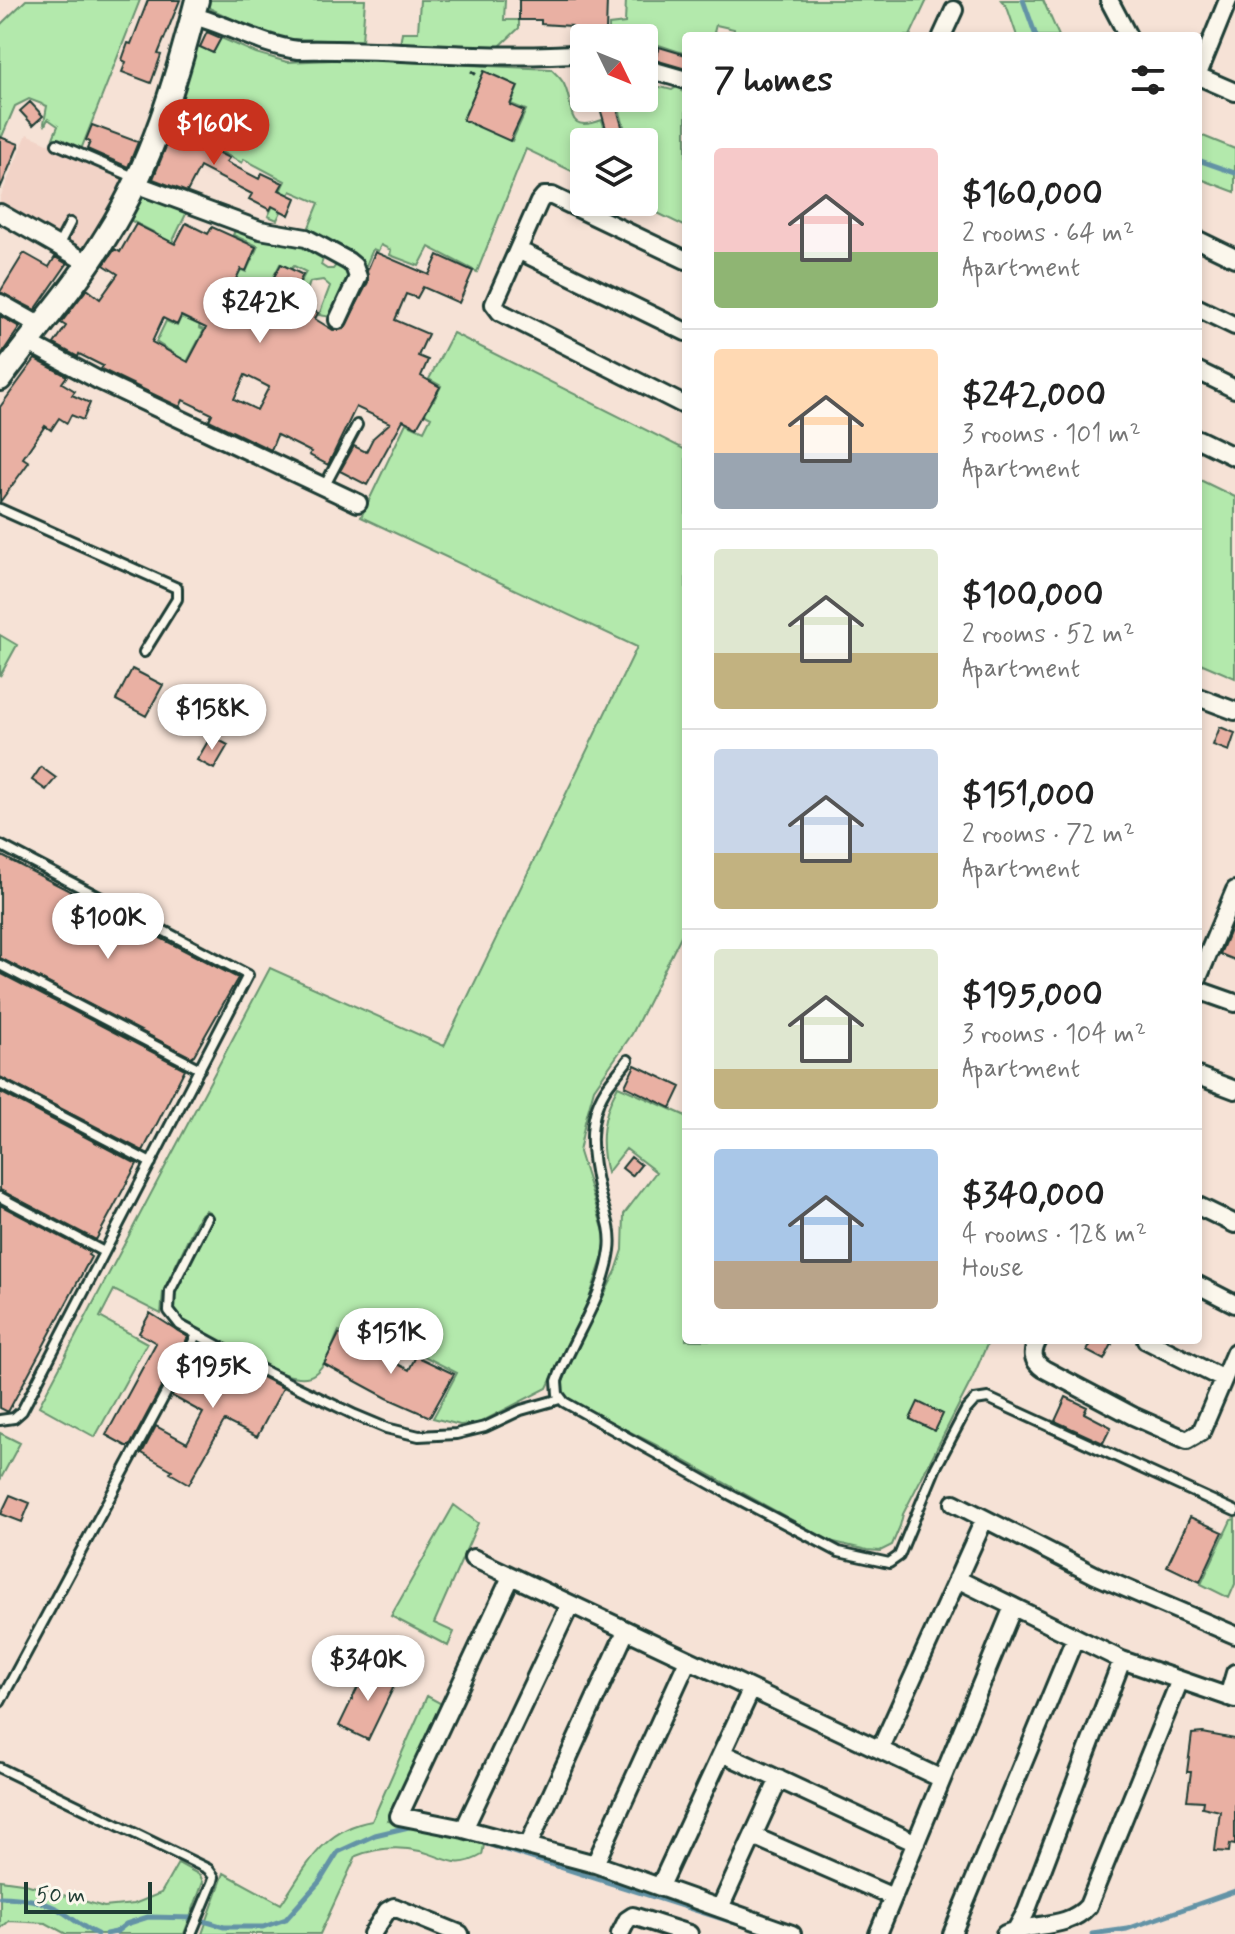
<!DOCTYPE html>
<html lang="en">
<head>
<meta charset="utf-8">
<style>
  body { margin:0; font-family:Mynerve,sans-serif; background:#f2f2f2; color:#222; height:100vh; display:flex; flex-direction:column; font-size:30px; white-space:nowrap }
  * { box-sizing:border-box; margin:0 }
  p { font-size:26px; color:#767676 }
  .icon { flex:none; width:44px; height:44px; fill:none; stroke:currentColor; stroke-width:2; stroke-linecap:round; stroke-linejoin:round }
  .map { position:relative; flex:1; overflow:hidden }
  .drawer { position:absolute; left:682px; top:32px; width:520px; height:1312px; display:flex; flex-direction:column; background:#fff; border-radius:8px; box-shadow:0 4px 12px #0003 }
  .drawer>* { flex:none }
  .needle { width:52px; rotate:133deg }
  .fabs { position:absolute; left:570px; top:24px; display:grid; gap:16px }
  .fabs a { display:grid; place-items:center; width:88px; height:88px; border-radius:8px; background:#fff; box-shadow:0 4px 12px #0003; font-size:40px }
  .scale { position:absolute; left:24px; bottom:20px; width:128px; box-sizing:border-box; padding-left:8px; border:4px solid #1f3d34; border-top:0; font-size:22px; line-height:28px; white-space:nowrap; color:#1f3d34; -webkit-text-stroke:6px #fbf7ec; paint-order:stroke }
  .price { position:absolute; translate:-50% -68px; padding:0 18px; border-radius:28px; background:#fff; color:#222; font-size:26px; line-height:52px; filter:drop-shadow(0 2px 4px #0008) }
  .price::after { content:''; position:absolute; left:50%; top:48px; width:24px; height:18px; margin-left:-12px; background:inherit; clip-path:polygon(0 0,100% 0,50% 100%) }
  .price.on { background:#c8321e; color:#fff }
  ul { padding:0; list-style:none }
  li { display:flex; align-items:center; gap:24px; height:200px; padding:0 32px }
  li+li { border-top:2px solid #e0e0e0 }
  li span { display:grid; place-items:center; flex:none; width:224px; height:160px; border-radius:8px; color:#555 }
  li>.icon { margin-inline-start:auto }
  span .icon { width:96px; height:96px; fill:#fffc; stroke-width:1 }
  li b { font-size:34px }
  h2 { display:flex; justify-content:space-between; align-items:center; height:96px; padding:0 32px; font-size:34px }
  .map>svg:first-child { display:block }
  .built { fill:#f2d3c7 }
  .green { fill:#b3e9ac; stroke:#699370; stroke-width:2; fill-rule:evenodd }
  .lines { fill:none; stroke-linecap:round; stroke-linejoin:round }
  .stream { stroke:#6493a6; stroke-width:5 }
  .building { fill:#e9b0a3; stroke:#1f3d34; stroke-width:2; fill-rule:evenodd }
  .lane-casing { stroke:#1f3d34; stroke-width:14 }
  .street-casing { stroke:#1f3d34; stroke-width:22 }
  .secondary-casing { stroke:#1f3d34; stroke-width:28 }
  .path { stroke:#1f3d34; stroke-width:3; stroke-dasharray:6 6; stroke-linecap:butt }
  .lane { stroke:#fbf7ec; stroke-width:8 }
  .street { stroke:#fbf7ec; stroke-width:16 }
  .secondary { stroke:#fbf7ec; stroke-width:22 }
</style>
</head>
<body>
<div class="map">
<svg width="1235" height="1934" viewBox="0 0 1235 1934">
  <rect width="100%" height="100%" fill="#f6e2d6"/>
  <filter id="ink" filterUnits="userSpaceOnUse"><feTurbulence type="fractalNoise" baseFrequency=".0125" numOctaves="2"/><feDisplacementMap in="SourceGraphic" scale="16" xChannelSelector="R" yChannelSelector="G"/><feConvolveMatrix kernelMatrix="1 2 1 2 8 2 1 2 1" color-interpolation-filters="sRGB"/></filter>
  <g filter="url(#ink)">
    <path class="built" d="M 27,134 L 124,176 L 97,229 L 86,244 L 77,248 L 72,242 L 68,243 L 0,205 L 0,198 Z"/>
    <path class="green" d="M 26,0 L 140,0 L 80,152 L 53,138 L 58,126 L 48,119 L 45,125 L 44,123 L 47,106 L 29,99 L 15,106 L 0,141 L 0,25 Z
      M 206,0 L 365,0 L 362,41 L 288,39 L 262,33 L 207,7 Z
      M 420,0 L 505,0 L 504,20 L 519,20 L 519,28 L 499,47 L 400,45 L 402,32 L 418,32 Z
      M 626,0 L 927,0 L 910,36 L 766,36 L 753,32 L 747,36 L 734,33 L 734,29 L 716,25 L 713,36 L 686,36 L 686,54 L 659,45 L 652,64 L 644,60 L 644,38 L 617,38 L 617,32 L 609,32 L 609,25 L 625,23 Z
      M 1001,0 L 1043,0 L 1059,36 L 1017,36 L 1007,7 Z
      M 221,38 L 256,53 L 287,62 L 331,60 L 332,58 L 551,69 C 556,74 561,78 564,84 C 576,109 563,134 602,120 L 609,142 L 584,142 L 584,177 L 526,149 L 477,272 L 429,247 L 419,266 L 390,255 L 391,250 L 381,245 L 378,251 L 373,249 L 363,273 L 307,232 L 319,203 L 291,191 L 277,220 L 268,216 L 285,181 L 244,159 L 242,163 L 215,149 L 222,134 L 175,111 L 196,45 L 213,53 ZM 484,72 L 518,87 L 511,104 L 526,110 L 512,141 L 463,119 Z
      M 644,83 L 672,90 L 678,86 L 686,96 L 686,227 L 635,202 L 644,202 L 644,142 L 613,142 L 627,137 L 616,98 L 644,98 Z
      M 1198,134 L 1235,149 L 1235,192 L 1198,178 Z
      M 139,194 L 188,210 L 161,265 L 147,250 L 155,233 L 126,218 Z
      M 236,228 L 288,238 L 325,253 L 321,265 L 327,269 L 333,269 L 337,264 L 343,266 L 351,275 L 334,314 L 331,317 L 319,315 L 330,286 L 323,280 L 310,282 L 303,303 L 288,306 L 306,272 L 294,266 L 291,269 L 280,264 L 262,299 L 276,306 L 269,319 L 231,301 L 236,290 L 224,285 L 230,265 L 246,272 L 258,246 L 233,235 Z
      M 181,317 L 200,325 L 199,328 L 204,330 L 187,362 L 156,342 L 166,321 L 177,326 Z
      M 453,333 L 686,450 L 686,926 L 632,1034 L 594,1089 L 585,1122 L 579,1152 L 606,1238 L 603,1256 L 589,1299 L 547,1388 L 479,1423 L 460,1425 L 433,1418 L 457,1373 L 401,1344 L 393,1357 L 339,1331 C 333,1344 326,1366 314,1374 C 291,1391 208,1335 184,1322 C 178,1316 173,1310 173,1301 C 174,1277 200,1242 212,1221 L 211,1213 L 206,1210 L 199,1216 L 163,1292 L 161,1314 L 114,1290 L 100,1317 L 147,1343 L 95,1437 L 39,1406 L 270,968 L 444,1046 L 637,647 L 361,517 L 406,423 L 424,431 L 431,417 L 414,408 L 421,394 L 434,400 L 441,386 L 429,379 Z
      M 1198,479 L 1235,497 L 1235,678 L 1198,662 Z
      M 0,635 L 17,645 L 0,676 Z
      M 618,1086 L 686,1116 L 686,1340 L 989,1340 L 972,1379 L 903,1514 L 900,1526 L 892,1545 L 880,1551 L 867,1550 L 830,1541 L 656,1445 L 571,1402 L 562,1393 L 563,1382 L 575,1352 L 616,1271 L 623,1250 L 624,1214 L 656,1172 L 626,1149 L 607,1173 C 599,1141 602,1115 618,1086 Z
      M 0,1433 L 20,1443 L 0,1480 Z
      M 454,1505 L 478,1523 L 434,1623 L 454,1632 L 448,1646 L 391,1616 Z
      M 1235,1519 L 1235,1584 L 1229,1598 L 1201,1584 L 1231,1520 Z
      M 427,1696 L 440,1703 L 440,1709 L 388,1821 L 485,1840 L 482,1855 C 455,1871 446,1857 420,1851 C 398,1846 376,1848 356,1856 L 320,1934 L 202,1934 L 224,1873 L 281,1904 C 307,1866 323,1829 372,1821 Z
      M 178,1863 L 200,1875 L 203,1882 L 184,1934 L 66,1934 L 46,1923 L 9,1921 L 0,1929 L 0,1880 L 22,1883 L 104,1907 L 134,1904 L 161,1893 Z"/>
    <g class="lines">
      <path class="stream" d="M 1023,0 L 1036,36
        M 1198,160 L 1235,173
        M 481,1842 L 761,1931
        M 0,1897 C 20,1897 48,1901 64,1913 C 76,1921 84,1928 97,1934
        M 106,1934 L 116,1932 L 126,1924 L 148,1917 L 194,1918 L 224,1927 L 263,1927 L 286,1919 L 320,1881 L 338,1852 L 375,1835 L 413,1826
        M 1092,1934 L 1127,1929 L 1235,1891"/>
    </g>
    <path class="building" d="M 148,0 L 180,0 L 158,54 L 161,55 L 151,83 L 122,72 L 126,62 L 122,60 L 128,43 L 131,44 Z
      M 519,0 L 607,0 L 606,32 L 572,31 L 572,26 L 541,24 L 541,20 L 519,20 Z
      M 207,32 L 221,38 L 213,53 L 200,47 Z
      M 659,47 L 686,55 L 686,69 L 655,60 Z
      M 484,71 L 518,86 L 510,105 L 524,111 L 510,141 L 463,120 Z
      M 597,98 L 614,98 L 625,137 L 610,142 Z
      M 30,102 L 43,116 L 33,125 L 20,111 Z
      M 187,117 L 219,133 L 211,149 L 229,158 L 226,162 L 259,179 L 262,173 L 283,183 L 279,190 L 296,198 L 289,215 L 272,206 L 270,210 L 249,199 L 252,194 L 200,167 L 187,192 L 153,179 L 172,132 L 178,134 Z
      M 92,125 L 138,142 L 128,167 L 87,149 L 90,142 L 86,140 Z
      M 0,137 L 19,144 L 0,189 Z
      M 186,223 L 208,234 L 212,227 L 256,247 L 246,271 L 241,269 L 227,297 L 231,298 L 229,302 L 270,321 L 283,296 L 318,313 L 315,319 L 333,330 L 344,329 L 368,282 L 367,271 L 375,252 L 429,275 L 438,255 L 473,271 L 459,303 L 423,287 L 417,298 L 406,294 L 395,320 L 428,334 L 418,356 L 428,360 L 421,376 L 440,387 L 417,427 L 403,420 L 367,485 L 340,471 L 354,446 L 366,452 L 373,438 L 390,423 L 356,407 L 328,465 L 309,455 L 311,452 L 277,435 L 271,450 L 209,420 L 212,414 L 183,400 L 180,407 L 103,370 L 101,369 L 103,366 L 79,354 L 78,357 L 54,344 L 66,326 L 61,323 L 87,289 L 100,299 L 118,274 L 104,265 L 115,249 L 120,252 L 136,224 L 175,244 ZM 181,316 L 206,328 L 188,362 L 152,342 L 163,318 L 177,325 ZM 245,375 L 269,387 L 257,410 L 234,399 Z
      M 24,253 L 49,267 L 55,257 L 67,264 L 35,310 L 0,292 Z
      M 281,264 L 303,275 L 296,288 L 274,277 Z
      M 0,316 L 20,327 L 0,356 Z
      M 35,359 L 67,376 L 62,383 L 75,391 L 72,395 L 90,403 L 83,420 L 71,415 L 67,423 L 59,418 L 51,430 L 45,426 L 23,458 L 29,462 L 24,469 L 0,502 L 0,407 Z
      M 132,669 L 163,685 L 146,716 L 116,700 Z
      M 1220,727 L 1235,733 L 1229,751 L 1213,745 Z
      M 211,736 L 228,745 L 214,769 L 197,760 Z
      M 41,767 L 56,778 L 46,790 L 32,780 Z
      M 0,855 L 238,978 L 194,1055 L 191,1057 L 0,958 Z
      M 1235,918 L 1235,960 L 1220,954 Z
      M 0,973 L 185,1069 L 143,1151 L 0,1077 Z
      M 635,1065 L 681,1087 L 671,1108 L 625,1086 Z
      M 0,1092 L 137,1164 L 96,1240 L 0,1190 Z
      M 631,1157 L 641,1165 L 632,1176 L 622,1168 Z
      M 0,1205 L 90,1252 L 88,1255 L 91,1257 L 8,1412 L 0,1408 Z
      M 150,1313 L 188,1337 L 130,1446 L 126,1446 L 106,1435 L 156,1343 L 139,1333 Z
      M 339,1334 L 409,1370 L 416,1356 L 454,1374 L 430,1417 L 387,1398 L 324,1364 Z
      M 1093,1340 L 1114,1340 L 1104,1360 L 1087,1351 Z
      M 200,1344 L 283,1388 L 257,1437 L 225,1421 L 223,1423 L 189,1484 L 170,1473 L 172,1470 L 142,1453 L 156,1426 L 187,1443 L 203,1413 L 172,1396 Z
      M 1066,1397 L 1087,1407 L 1084,1413 L 1111,1427 L 1103,1443 L 1055,1421 Z
      M 918,1402 L 943,1414 L 935,1431 L 910,1419 Z
      M 10,1495 L 30,1503 L 22,1522 L 1,1514 Z
      M 1190,1517 L 1223,1532 L 1200,1582 L 1167,1566 Z
      M 368,1666 L 397,1680 L 368,1740 L 339,1726 Z
      M 1203,1733 L 1235,1739 L 1235,1845 L 1230,1844 L 1229,1852 L 1215,1851 L 1220,1811 L 1202,1807 L 1203,1801 L 1187,1800 L 1191,1772 L 1187,1772 L 1192,1734 Z"/>
    <g class="lines">
      <g class="lane-casing">
        <path id="lane" d="M 57,144 L 136,178
          M 58,246 L 70,223
          M 324,487 L 357,425
          M 0,509 L 177,588 L 177,599 L 144,652
          M 0,845 L 248,975 L 22,1411 L 14,1418 L 0,1420
          M 0,965 L 200,1069
          M 628,1060 C 621,1070 612,1079 605,1090 C 586,1120 591,1157 599,1191 C 604,1211 613,1229 610,1250 C 604,1297 573,1337 557,1381 L 558,1394 L 564,1402 L 725,1492 L 839,1552 L 889,1563 L 899,1556 L 936,1467 L 966,1410 L 975,1400 L 988,1398 L 1235,1511
          M 0,1084 L 151,1163
          M 0,1197 L 104,1252
          M 207,1218 L 170,1291 L 169,1311 L 180,1325 L 268,1373 L 355,1415 L 386,1428 L 419,1436 L 456,1434 L 485,1427 L 521,1410 L 560,1399
          M 0,1702 L 197,1335
          M 0,1768 L 208,1869 L 214,1877 L 213,1881 L 191,1934"/>
      </g>
      <g class="street-casing">
        <path id="street" d="M 1109,0 L 1128,36
          M 193,16 C 229,25 260,45 298,50 C 394,48 489,61 584,53
          M 942,36 L 954,10
          M 644,68 L 686,80
          M 1198,74 L 1228,0
          M 1198,76 L 1235,92
          M 135,184 L 260,230 L 306,238 L 348,261 L 354,266 L 358,277 L 338,320
          M 0,213 L 88,263
          M 1198,240 L 1235,258
          M 518,250 L 686,332
          M 686,260 L 552,196 L 544,196 L 539,202 L 494,304 L 500,312 L 686,406
          M 0,303 L 39,325
          M 1198,308 L 1235,326
          M 27,342 L 98,380 L 358,503
          M 1198,371 L 1235,389
          M 1198,439 L 1235,457
          M 1198,697 L 1235,711
          M 1198,978 L 1235,890
          M 1198,990 L 1235,1003
          M 1198,1076 L 1235,1090
          M 1198,1206 L 1235,1224
          M 1198,1285 L 1235,1304
          M 1038,1340 C 1031,1353 1032,1361 1044,1369 L 1133,1416 L 1187,1440 L 1201,1432 L 1235,1352
          M 1146,1340 L 1223,1379
          M 954,1503 L 1095,1575 L 1235,1635
          M 473,1558 L 942,1779
          M 511,1577 L 399,1816 L 464,1829 L 595,1864 L 792,1934
          M 957,1579 L 1122,1660 L 1235,1699
          M 1228,1697 L 1235,1673
          M 880,1750 L 984,1520
          M 722,1753 L 916,1843
          M 464,1829 L 570,1605
          M 753,1836 L 893,1897
          M 528,1846 L 626,1631
          M 595,1864 L 688,1660
          M 660,1886 L 751,1690
          M 720,1908 L 779,1779
          M 1017,1928 L 1026,1912 L 1122,1660
          M 372,1934 L 387,1911 L 394,1907 L 460,1934
          M 620,1934 L 627,1920 L 633,1916 L 689,1934
          M 878,1934 L 1013,1607
          M 952,1934 L 1075,1638
          M 1005,1934 C 1032,1922 1067,1930 1088,1906 L 1180,1680"/>
      </g>
      <g class="secondary-casing">
        <path id="secondary" d="M 0,379 C 35,331 76,286 107,235 C 152,164 176,81 197,0"/>
      </g>
      <path class="path" d="M 471,71 L 481,78"/>
      <use href="#lane" class="lane"/>
      <use href="#street" class="street"/>
      <use href="#secondary" class="secondary"/>
    </g>
  </g>
</svg>
<div class="fabs">
<a><svg class="needle" viewBox="-14 -14 28 28"><path d="M0-13l5 13h-10z" fill="#e53935"/><path d="M0 13l5-13h-10z" fill="#767676"/></svg></a>
<a><svg class="icon" aria-label="layers" viewBox="0 0 24 24"><path d="M12 4l9 5-9 5-9-5zM3 14l9 5 9-5"/></svg></a>
</div>
<div class="scale">50 m</div>
<b class="price on" style="left:214px;top:167px">$160K</b>
<b class="price" style="left:260px;top:345px">$242K</b>
<b class="price" style="left:212px;top:752px">$158K</b>
<b class="price" style="left:108px;top:961px">$100K</b>
<b class="price" style="left:391px;top:1376px">$151K</b>
<b class="price" style="left:213px;top:1410px">$195K</b>
<b class="price" style="left:368px;top:1703px">$340K</b>
<section class="drawer">
<h2>7 homes<svg class="icon" aria-label="filters" viewBox="0 0 24 24"><path d="M4 7h16M4 17h16"/><circle cx="9" cy="7" r="2"/><circle cx="15" cy="17" r="2"/></svg></h2>
<ul>
<li><span style="background:linear-gradient(#f6c9c9 65%,#8fb573 0)"><svg class="icon" aria-label="home" viewBox="0 0 24 24"><path d="M3 11l9-7 9 7M6 9v11h12V9"/></svg></span><div><b>$160,000</b><p>2 rooms · 64 m²</p><p>Apartment</p></div></li>
<li><span style="background:linear-gradient(#ffd9b3 65%,#9aa5b1 0)"><svg class="icon" aria-label="home" viewBox="0 0 24 24"><path d="M3 11l9-7 9 7M6 9v11h12V9"/></svg></span><div><b>$242,000</b><p>3 rooms · 101 m²</p><p>Apartment</p></div></li>
<li><span style="background:linear-gradient(#dfe7d0 65%,#c2b280 0)"><svg class="icon" aria-label="home" viewBox="0 0 24 24"><path d="M3 11l9-7 9 7M6 9v11h12V9"/></svg></span><div><b>$100,000</b><p>2 rooms · 52 m²</p><p>Apartment</p></div></li>
<li><span style="background:linear-gradient(#c9d6e8 65%,#c2b280 0)"><svg class="icon" aria-label="home" viewBox="0 0 24 24"><path d="M3 11l9-7 9 7M6 9v11h12V9"/></svg></span><div><b>$151,000</b><p>2 rooms · 72 m²</p><p>Apartment</p></div></li>
<li><span style="background:linear-gradient(#dfe7d0 75%,#c2b280 0)"><svg class="icon" aria-label="home" viewBox="0 0 24 24"><path d="M3 11l9-7 9 7M6 9v11h12V9"/></svg></span><div><b>$195,000</b><p>3 rooms · 104 m²</p><p>Apartment</p></div></li>
<li><span style="background:linear-gradient(#a9c7e8 70%,#b9a48a 0)"><svg class="icon" aria-label="home" viewBox="0 0 24 24"><path d="M3 11l9-7 9 7M6 9v11h12V9"/></svg></span><div><b>$340,000</b><p>4 rooms · 128 m²</p><p>House</p></div></li>
</ul>
</section>
</div>
</body>
</html>
